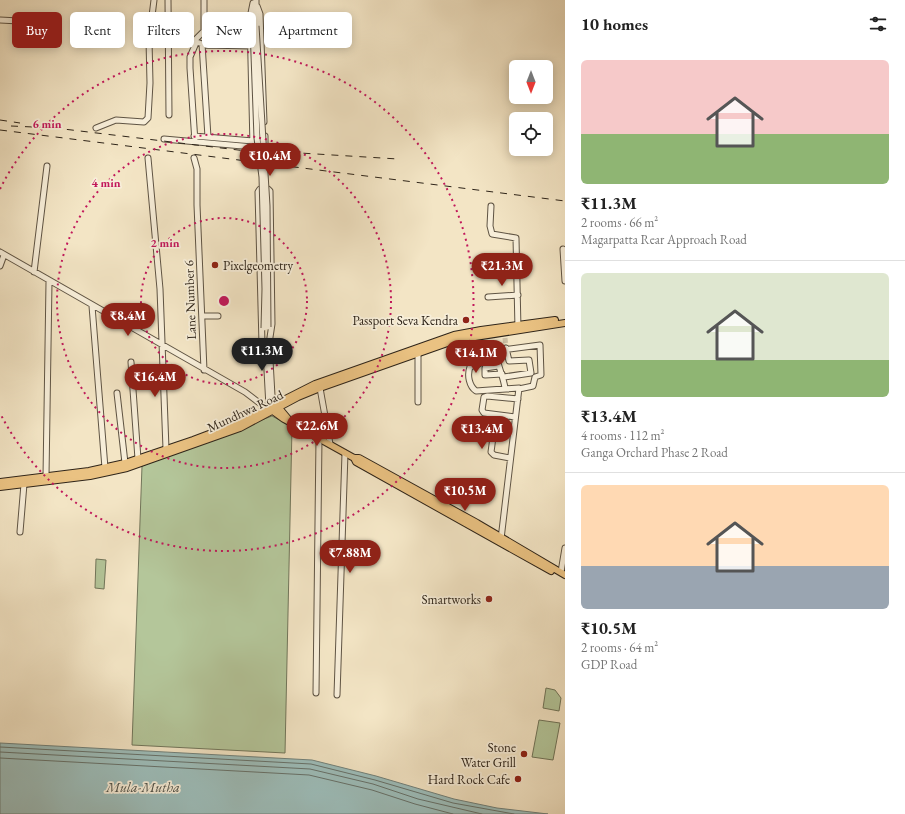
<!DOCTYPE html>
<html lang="en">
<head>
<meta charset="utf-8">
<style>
  body { margin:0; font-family:"EB Garamond",serif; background:#f2f2f2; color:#222; height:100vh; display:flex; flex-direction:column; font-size:15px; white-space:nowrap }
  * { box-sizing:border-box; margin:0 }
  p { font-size:13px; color:#767676 }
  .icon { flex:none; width:22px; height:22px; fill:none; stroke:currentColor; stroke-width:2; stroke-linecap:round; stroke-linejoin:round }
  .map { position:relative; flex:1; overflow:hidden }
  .sheet { display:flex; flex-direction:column; background:#fff; width:340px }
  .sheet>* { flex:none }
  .guide { position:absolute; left:12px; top:12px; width:380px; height:36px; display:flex; gap:8px }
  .needle { width:26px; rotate:180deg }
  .fabs { position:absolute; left:509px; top:60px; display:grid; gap:8px }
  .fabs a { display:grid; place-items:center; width:44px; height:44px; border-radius:6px; background:#fff; box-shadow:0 2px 10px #0003; font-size:20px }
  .price { position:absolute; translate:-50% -34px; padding:0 9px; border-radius:14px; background:#8f2418; color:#fff; font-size:13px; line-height:26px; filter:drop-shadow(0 1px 2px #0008) }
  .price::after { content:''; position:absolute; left:50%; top:24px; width:12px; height:9px; margin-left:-6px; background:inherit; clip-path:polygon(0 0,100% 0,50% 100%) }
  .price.on { background:#222; color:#fff }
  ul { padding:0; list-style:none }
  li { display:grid; align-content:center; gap:8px; height:212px; padding:0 16px }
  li+li { border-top:1px solid #e0e0e0 }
  li span { display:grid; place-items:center; height:124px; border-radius:6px; color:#555 }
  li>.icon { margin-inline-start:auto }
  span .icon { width:72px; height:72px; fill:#fffc; stroke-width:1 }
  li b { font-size:17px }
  h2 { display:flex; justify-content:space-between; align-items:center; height:48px; padding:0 16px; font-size:17px }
  .tag { padding:0 14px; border-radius:6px; background:#fff; box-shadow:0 2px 10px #0003; font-size:14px; line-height:36px }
  .tag.on { background:#8f2418; color:#fff }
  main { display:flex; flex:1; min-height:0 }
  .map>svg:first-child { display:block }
  .green { fill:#b4c69a; stroke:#71755a }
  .water { fill:#9dbebb; stroke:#71807a }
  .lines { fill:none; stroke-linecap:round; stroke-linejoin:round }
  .shore { stroke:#66716a; stroke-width:1 }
  .minor-tunnel { stroke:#ccbea3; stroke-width:5; stroke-dasharray:5 2.5; stroke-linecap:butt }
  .minor-casing { stroke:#5f5444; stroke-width:7 }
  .major-casing { stroke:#2e2419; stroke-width:8 }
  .minor { stroke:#f7eed9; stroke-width:5 }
  .major { stroke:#eac282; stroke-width:6 }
  .rail { stroke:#2e2419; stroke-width:1; stroke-dasharray:7 7; stroke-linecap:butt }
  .minor-bridge-casing { stroke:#5f5444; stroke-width:7; stroke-linecap:butt }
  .minor-bridge { stroke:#f7eed9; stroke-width:5 }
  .ring { fill:none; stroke:#c2185b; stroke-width:2; stroke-dasharray:2 4 }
  .poi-dot { fill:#8f2418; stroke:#f7eed9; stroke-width:1.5 }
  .labels { text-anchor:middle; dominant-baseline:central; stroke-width:3.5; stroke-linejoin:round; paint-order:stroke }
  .poi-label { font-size:13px; fill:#2e2419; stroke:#f7eed9; text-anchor:end }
  .street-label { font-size:13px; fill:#2e2419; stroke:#f7eed9 }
  .water-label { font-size:14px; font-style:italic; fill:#4f524a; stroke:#f7eed9 }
  .centre { fill:#c2185b; stroke:#f7eed9; stroke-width:2 }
  .ring-label { font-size:12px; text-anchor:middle; font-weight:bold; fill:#c2185b; stroke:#f7eed9; stroke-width:3.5; stroke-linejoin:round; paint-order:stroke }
</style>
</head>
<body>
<main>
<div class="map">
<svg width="565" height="814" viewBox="0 0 565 814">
  <rect width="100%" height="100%" fill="#f3e5c5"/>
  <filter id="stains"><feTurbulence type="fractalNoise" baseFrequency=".005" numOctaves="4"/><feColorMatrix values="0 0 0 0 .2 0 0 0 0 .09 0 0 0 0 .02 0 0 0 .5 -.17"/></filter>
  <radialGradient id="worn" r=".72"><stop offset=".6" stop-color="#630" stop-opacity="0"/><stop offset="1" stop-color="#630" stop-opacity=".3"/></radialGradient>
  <path class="green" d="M 272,416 L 292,427 L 285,753 L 132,745 L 142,466 Z
    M 96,559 L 106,560 L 104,589 L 95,588 Z
    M 546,688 L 555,690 L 561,698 L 559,711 L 543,708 Z
    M 539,720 L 560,723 L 553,760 L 532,757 Z"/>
  <path class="water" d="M 0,743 L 312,760 L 376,776 L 454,799 L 497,808 L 548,814 L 0,814 Z"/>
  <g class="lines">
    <path class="shore" d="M 0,747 L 311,764 L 375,780 L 453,803 L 514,814
      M 0,752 L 310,769 L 373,784 L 418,799 L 482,814
      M 0,758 L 309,775 L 372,790 L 415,804 L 453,814"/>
    <path class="minor-tunnel" d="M 505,338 L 506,348"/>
    <g class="minor-casing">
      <path id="minor" d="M 168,0 L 169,115
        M 256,0 L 256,26
        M 253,3 L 250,18 L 253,147
        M 257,6 L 260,14 L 264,122
        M 0,20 L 19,21 L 56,29
        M 169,32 L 205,45 L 251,46
        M 150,34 L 169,28
        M 193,42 L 204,31 L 204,0
        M 202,44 L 208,137
        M 96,128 L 116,120 L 144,122 L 148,118 L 150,83 L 149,40 L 154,0
        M 194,136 L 253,141
        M 164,139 L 265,148 L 265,136
        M 195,142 L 190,68 L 190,57 L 196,43
        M 148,158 L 160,289 L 166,449
        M 194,158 L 197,169 L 197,205 L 204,370
        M 491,206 L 490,226 L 492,234 L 516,238 L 518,329
        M 563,249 L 565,281
        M 0,252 L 245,392 L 266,408
        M 0,266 L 4,255
        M 34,272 L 47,166
        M 488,297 L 518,295
        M 92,306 L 105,468
        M 202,316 L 218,316
        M 269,342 L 272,396 L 277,406
        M 266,352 L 269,407 L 271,409
        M 496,352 C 497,365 503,375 505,388
        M 418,354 L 418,402
        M 266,355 L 262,344 L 258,192 L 260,189 L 268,189 L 270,191 L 272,324 L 269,344
        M 131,362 L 138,459
        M 498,366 L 485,368 L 485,375 L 502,374
        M 504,377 L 531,373 L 529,360 L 509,361 L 506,348
        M 320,388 L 330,444
        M 117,393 L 125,463
        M 496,415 L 491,452 L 494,455 L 510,458
        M 515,417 L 484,413 L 482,410 L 484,397 L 487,396 L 518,399
        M 481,430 L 493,432
        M 46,476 L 49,282
        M 20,532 L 24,484
        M 501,539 L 519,388 L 476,391 C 469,386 467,375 470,367 L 479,364 L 479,355 L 481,353 L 540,345 L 541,375 L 535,377 L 533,386 L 519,389
        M 561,572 L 565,548
        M 316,693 L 319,438
        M 337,695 L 345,453"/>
    </g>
    <g class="major-casing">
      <path id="major" d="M 279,408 L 289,420
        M 273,411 L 284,419 L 354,458 L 359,458 L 477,523 L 565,575
        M 354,458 L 356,462 L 551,571
        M 0,482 L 89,471 L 125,463 L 193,440 L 238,423 L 315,384 L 454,335 L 481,330 L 555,320
        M 0,487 L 90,476 L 127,468 L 240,428 L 298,397 L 320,388 L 456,340 L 565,323"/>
    </g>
    <use href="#minor" class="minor"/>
    <use href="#major" class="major"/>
    <path class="rail" d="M 0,120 L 20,123
      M 11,126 L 55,128 L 263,153 L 300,153 L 398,159
      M 0,130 L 565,201"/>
    <g class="minor-bridge-casing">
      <path id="minor-bridge" d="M 256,26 L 267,206 L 268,327
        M 253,27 L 257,138 L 262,177 L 265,289 L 264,328"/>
    </g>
    <use href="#minor-bridge" class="minor-bridge"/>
  </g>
  <g class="ring">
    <circle cx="224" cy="301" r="83"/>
    <circle cx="224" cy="301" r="167"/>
    <path d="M0 189A250 250 0 1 1 0 413"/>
  </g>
  <g class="poi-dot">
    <circle cx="215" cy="265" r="4"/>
    <circle cx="466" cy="320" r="4"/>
    <circle cx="489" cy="599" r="4"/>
    <circle cx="524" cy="754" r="4"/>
    <circle cx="518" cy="779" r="4"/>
  </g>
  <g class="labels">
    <g class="poi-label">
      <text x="223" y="265" text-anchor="start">Pixelgeometry</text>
      <text x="458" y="320">Passport Seva Kendra</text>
      <text x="481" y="599">Smartworks</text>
      <text x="516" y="747">Stone<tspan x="516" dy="15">Water Grill</tspan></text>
      <text x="510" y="779">Hard Rock Cafe</text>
    </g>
    <g class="street-label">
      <text transform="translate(190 300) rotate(-92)">Lane Number 6</text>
      <text transform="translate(245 411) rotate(-25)">Mundhwa Road</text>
    </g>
    <g class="water-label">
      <text x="143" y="787">Mula-Mutha</text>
    </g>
  </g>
  <circle cx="224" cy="301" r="6" class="centre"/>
  <g class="ring-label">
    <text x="47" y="128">6 min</text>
    <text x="106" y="187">4 min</text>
    <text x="165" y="247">2 min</text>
  </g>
  <rect width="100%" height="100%" filter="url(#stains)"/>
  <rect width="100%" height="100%" fill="url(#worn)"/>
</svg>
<div class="fabs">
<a><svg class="needle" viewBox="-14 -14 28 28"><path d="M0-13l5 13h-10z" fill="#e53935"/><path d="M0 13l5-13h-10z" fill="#767676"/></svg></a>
<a><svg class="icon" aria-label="locate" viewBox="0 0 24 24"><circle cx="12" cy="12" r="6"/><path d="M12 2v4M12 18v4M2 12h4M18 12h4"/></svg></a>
</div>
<b class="price" style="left:270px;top:177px">₹10.4M</b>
<b class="price" style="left:502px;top:287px">₹21.3M</b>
<b class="price" style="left:128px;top:337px">₹8.4M</b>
<b class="price on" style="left:262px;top:372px">₹11.3M</b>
<b class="price" style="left:476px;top:374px">₹14.1M</b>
<b class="price" style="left:155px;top:398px">₹16.4M</b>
<b class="price" style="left:317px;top:447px">₹22.6M</b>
<b class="price" style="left:482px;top:450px">₹13.4M</b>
<b class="price" style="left:465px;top:512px">₹10.5M</b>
<b class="price" style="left:350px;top:574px">₹7.88M</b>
<div class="guide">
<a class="tag on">Buy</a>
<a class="tag">Rent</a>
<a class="tag">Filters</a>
<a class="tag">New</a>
<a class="tag">Apartment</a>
</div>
</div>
<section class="sheet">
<h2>10 homes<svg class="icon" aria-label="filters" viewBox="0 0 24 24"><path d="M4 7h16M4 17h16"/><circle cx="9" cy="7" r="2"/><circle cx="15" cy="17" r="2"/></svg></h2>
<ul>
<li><span style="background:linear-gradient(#f6c9c9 60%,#8fb573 0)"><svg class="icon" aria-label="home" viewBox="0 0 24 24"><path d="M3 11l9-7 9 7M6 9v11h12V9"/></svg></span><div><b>₹11.3M</b><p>2 rooms · 66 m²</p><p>Magarpatta Rear Approach Road</p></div></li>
<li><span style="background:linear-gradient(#dfe7d0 70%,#8fb573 0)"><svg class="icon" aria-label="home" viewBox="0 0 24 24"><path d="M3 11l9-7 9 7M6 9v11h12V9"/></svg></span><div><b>₹13.4M</b><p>4 rooms · 112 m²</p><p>Ganga Orchard Phase 2 Road</p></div></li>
<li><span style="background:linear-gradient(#ffd9b3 65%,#9aa5b1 0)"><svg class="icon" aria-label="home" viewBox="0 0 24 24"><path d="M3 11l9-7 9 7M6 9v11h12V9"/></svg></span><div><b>₹10.5M</b><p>2 rooms · 64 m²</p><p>GDP Road</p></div></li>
</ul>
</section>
</main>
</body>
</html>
